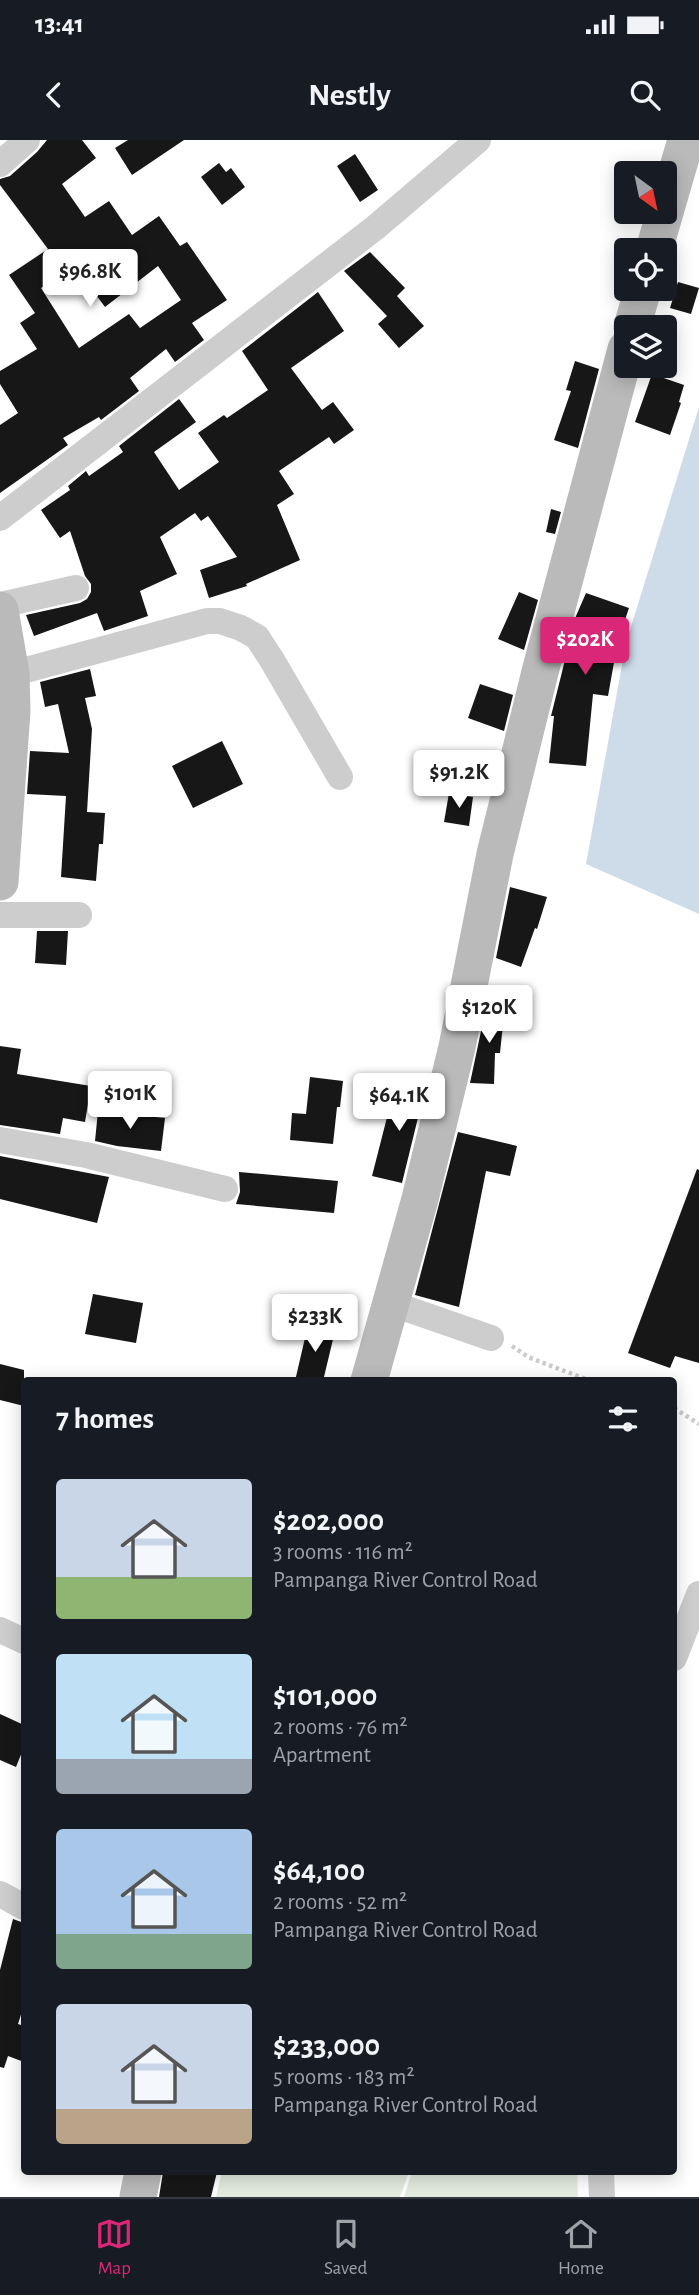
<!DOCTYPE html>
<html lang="en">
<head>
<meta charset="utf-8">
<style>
  body { margin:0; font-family:"Alegreya Sans",sans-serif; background:#20242c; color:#f1f3f6; height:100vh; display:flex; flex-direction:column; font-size:26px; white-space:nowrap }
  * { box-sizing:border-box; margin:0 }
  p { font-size:23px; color:#9ea1a6 }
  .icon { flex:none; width:38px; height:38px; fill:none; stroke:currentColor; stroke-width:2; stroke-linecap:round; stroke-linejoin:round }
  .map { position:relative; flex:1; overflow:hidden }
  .panel { position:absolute; left:21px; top:1237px; width:656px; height:798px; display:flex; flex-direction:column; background:#171b24; border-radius:7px; box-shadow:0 4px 18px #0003 }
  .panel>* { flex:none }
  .needle { width:46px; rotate:147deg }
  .controls { position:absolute; left:614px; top:21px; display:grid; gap:14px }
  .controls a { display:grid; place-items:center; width:63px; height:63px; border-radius:7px; background:#171b24; box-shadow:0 4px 18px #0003; font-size:35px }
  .price { position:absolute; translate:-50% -60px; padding:0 16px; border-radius:7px; background:#fff; color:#222; font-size:23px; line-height:46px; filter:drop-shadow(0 2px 4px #0008) }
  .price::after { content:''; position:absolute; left:50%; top:42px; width:21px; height:16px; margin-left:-10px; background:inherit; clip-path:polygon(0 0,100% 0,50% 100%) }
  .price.active { background:#db2777; color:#fff }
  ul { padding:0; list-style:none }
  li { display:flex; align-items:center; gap:21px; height:175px; padding:0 35px }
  li span { display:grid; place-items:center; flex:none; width:196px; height:140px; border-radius:7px; color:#555 }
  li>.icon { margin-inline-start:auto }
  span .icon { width:84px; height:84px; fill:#fffc; stroke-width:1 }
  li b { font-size:30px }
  h2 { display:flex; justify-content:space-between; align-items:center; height:84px; padding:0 35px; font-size:30px }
  .status { display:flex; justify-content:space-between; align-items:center; height:49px; padding:0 35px; background:#171b24; direction:ltr }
  .status svg { height:19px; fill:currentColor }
  header { display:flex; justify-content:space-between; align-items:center; height:91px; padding:0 35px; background:#171b24; font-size:32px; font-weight:700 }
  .dock { display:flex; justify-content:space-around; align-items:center; height:98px; border-top:2px solid #363941; background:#171b24; font-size:19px; color:#9ea1a6 }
  .dock a { display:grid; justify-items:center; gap:4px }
  .dock .active { color:#db2777 }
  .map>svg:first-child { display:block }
  .green { fill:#e4ebdf }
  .water { fill:#cedbe9 }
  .building { fill:#171717; fill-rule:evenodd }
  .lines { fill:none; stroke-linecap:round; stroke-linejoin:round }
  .path { stroke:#cacaca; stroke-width:4.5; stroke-dasharray:3.5 3.5; stroke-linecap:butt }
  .street { stroke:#cdcdcd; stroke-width:26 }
  .secondary { stroke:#bababa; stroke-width:37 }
</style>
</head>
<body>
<div class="status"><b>13:41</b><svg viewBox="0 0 49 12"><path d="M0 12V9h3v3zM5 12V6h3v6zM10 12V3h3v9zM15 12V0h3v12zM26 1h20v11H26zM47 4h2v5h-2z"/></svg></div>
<header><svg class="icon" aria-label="back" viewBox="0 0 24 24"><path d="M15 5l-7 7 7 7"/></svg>Nestly<svg class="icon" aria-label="search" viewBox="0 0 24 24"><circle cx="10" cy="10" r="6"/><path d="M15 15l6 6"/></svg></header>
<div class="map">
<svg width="699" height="2057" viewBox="0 0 699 2057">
  <rect width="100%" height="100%" fill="#fff"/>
  <path class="green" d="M 222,2032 L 409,2032 L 400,2057 L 216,2057 Z
    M 412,2032 L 577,2032 L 578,2057 L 404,2057 Z"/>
  <path class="water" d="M 699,267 L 699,774 L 586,724 L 626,503 Z"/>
  <path class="building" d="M 47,0 L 82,0 L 96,18 L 62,44 L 85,77 L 109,61 L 132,95 L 159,76 L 180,106 L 187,102 L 227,160 L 192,183 L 204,200 L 175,222 L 166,209 L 130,238 L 139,251 L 101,280 L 99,277 L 63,298 L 68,305 L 0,353 L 0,285 L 18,273 L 0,244 L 0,231 L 37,209 L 20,183 L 35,173 L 9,135 L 48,109 L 0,45 L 0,39 L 10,36 L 37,12 ZM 74,125 L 105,167 L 158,126 L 181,160 L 140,188 L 129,174 L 79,208 L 41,148 Z
    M 128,0 L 184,0 L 132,35 L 115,8 Z
    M 355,14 L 378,50 L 360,62 L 337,26 Z
    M 219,23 L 226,32 L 231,28 L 245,47 L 222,65 L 201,37 Z
    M 370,112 L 405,148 L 397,156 L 424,186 L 399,208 L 378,184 L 387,176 L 344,131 Z
    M 678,142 L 699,148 L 691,174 L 670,168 Z
    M 318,152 L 344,191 L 291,228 L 322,270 L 333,262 L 354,290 L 334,304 L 329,297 L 279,331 L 294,354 L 277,365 L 300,420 L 246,444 L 247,446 L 209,458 L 200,430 L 237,417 L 208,376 L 201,381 L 195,373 L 160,397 L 177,434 L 140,451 L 148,476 L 104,491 L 97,473 L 34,496 L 26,475 L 80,463 L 87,459 L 91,452 L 91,444 L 85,436 L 70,391 L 60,398 L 41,370 L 70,350 L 68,346 L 86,331 L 89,336 L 123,312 L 119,306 L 179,259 L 196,282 L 154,312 L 179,350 L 219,322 L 198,293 L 224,275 L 227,278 L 268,250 L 242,211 Z
    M 575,221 L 599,229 L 578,308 L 554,300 L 571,251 L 566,250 Z
    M 652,234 L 684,245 L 679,262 L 681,263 L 670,295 L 635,282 Z
    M 551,369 L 561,372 L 555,394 L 546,392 Z
    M 519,452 L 538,460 L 524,510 L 498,499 Z
    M 586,453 L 629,468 L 618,500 L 608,556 L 593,554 L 586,626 L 549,623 L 554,576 L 551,576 L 576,476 Z
    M 90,529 L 96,556 L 85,558 L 92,589 L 87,672 L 105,673 L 103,704 L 99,704 L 96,741 L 61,737 L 66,656 L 27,654 L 30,611 L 69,613 L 58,564 L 45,567 L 40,542 Z
    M 480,544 L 513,555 L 504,591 L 468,578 Z
    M 222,601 L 243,644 L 193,668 L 172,626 Z
    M 449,653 L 473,657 L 469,686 L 444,682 Z
    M 510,747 L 547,757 L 537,789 L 535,788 L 521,827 L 496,818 Z
    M 37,791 L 68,791 L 66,825 L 35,823 Z
    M 487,863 L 505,865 L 500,913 L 495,913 L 494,944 L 470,943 Z
    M 0,906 L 21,909 L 17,934 L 91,946 L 85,982 L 63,978 L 60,994 L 0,985 Z
    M 310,937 L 343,941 L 340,967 L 337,967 L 333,1004 L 290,1000 L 292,973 L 306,974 Z
    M 396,942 L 425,949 L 402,1043 L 372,1036 Z
    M 98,971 L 165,978 L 161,1011 L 117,1006 L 95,1001 Z
    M 458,992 L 517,1006 L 510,1036 L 486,1031 L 459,1167 L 415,1155 Z
    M 0,1016 L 109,1037 L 97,1083 L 0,1059 Z
    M 697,1029 L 699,1030 L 699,1223 L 675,1216 L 670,1228 L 628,1213 Z
    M 239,1032 L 338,1041 L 334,1073 L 236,1064 L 240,1052 Z
    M 93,1154 L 143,1163 L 136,1203 L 85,1194 Z
    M 308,1185 L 335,1191 L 323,1241 L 295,1241 Z
    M 0,1224 L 24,1230 L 24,1266 L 0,1260 Z
    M 0,1574 L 24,1585 L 24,1607 L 16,1627 L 0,1620 Z
    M 13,1779 L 24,1783 L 24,1865 L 18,1884 L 24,1886 L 24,1922 L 8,1916 L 4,1928 L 0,1927 L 0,1830 Z
    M 163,2032 L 217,2032 L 211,2057 L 159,2057 Z"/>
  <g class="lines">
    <path class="path" d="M 512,1206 L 528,1217 L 591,1241
      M 674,1268 L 699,1284"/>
    <path class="street" d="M 0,24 L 27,0
      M 0,378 L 376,87 L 478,0
      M 0,465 L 76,448
      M 11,534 L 207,481 L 220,481 L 241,488 L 257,497 L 272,520 L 340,637
      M 0,775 L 79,775
      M 0,1000 L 86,1015 L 225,1049
      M 390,1163 L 491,1198
      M 0,1490 L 24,1501
      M 674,1518 L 699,1454
      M 0,1754 L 24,1767
      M 601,2032 L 602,2057"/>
    <path class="secondary" d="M 654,110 L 686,0
      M 632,187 L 643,149
      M 0,470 L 11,534 L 12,571 L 0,742
      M 369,1241 L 420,1059 L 457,907 L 495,714 L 541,528 L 626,209
      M 138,2057 L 143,2032"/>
  </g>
</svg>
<div class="controls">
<a><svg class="needle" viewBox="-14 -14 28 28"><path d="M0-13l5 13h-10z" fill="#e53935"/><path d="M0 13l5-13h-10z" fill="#9ea1a6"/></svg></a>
<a><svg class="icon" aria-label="locate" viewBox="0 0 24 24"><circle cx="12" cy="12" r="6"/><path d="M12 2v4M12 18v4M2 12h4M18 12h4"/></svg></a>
<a><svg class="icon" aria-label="layers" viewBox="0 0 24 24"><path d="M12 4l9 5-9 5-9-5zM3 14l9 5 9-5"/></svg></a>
</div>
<b class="price" style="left:90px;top:169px">$96.8K</b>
<b class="price active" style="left:585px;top:537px">$202K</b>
<b class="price" style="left:459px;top:670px">$91.2K</b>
<b class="price" style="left:489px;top:905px">$120K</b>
<b class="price" style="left:130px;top:991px">$101K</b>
<b class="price" style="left:399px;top:993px">$64.1K</b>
<b class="price" style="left:315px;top:1214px">$233K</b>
<section class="panel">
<h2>7 homes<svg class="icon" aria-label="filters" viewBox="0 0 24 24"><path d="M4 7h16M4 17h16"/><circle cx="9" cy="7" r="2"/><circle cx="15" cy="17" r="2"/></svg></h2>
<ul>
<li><span style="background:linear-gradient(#c9d6e8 70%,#8fb573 0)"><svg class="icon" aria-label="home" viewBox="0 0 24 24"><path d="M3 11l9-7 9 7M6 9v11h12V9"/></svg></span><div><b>$202,000</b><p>3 rooms · 116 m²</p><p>Pampanga River Control Road</p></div></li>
<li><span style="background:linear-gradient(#bfe0f5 75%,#9aa5b1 0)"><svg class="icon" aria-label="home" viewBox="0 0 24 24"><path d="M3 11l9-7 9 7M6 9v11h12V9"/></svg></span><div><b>$101,000</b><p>2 rooms · 76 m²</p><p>Apartment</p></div></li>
<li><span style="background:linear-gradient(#a9c7e8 75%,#7fa58c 0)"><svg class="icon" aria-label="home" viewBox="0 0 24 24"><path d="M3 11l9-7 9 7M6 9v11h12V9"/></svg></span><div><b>$64,100</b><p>2 rooms · 52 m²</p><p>Pampanga River Control Road</p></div></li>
<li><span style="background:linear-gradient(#c9d6e8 75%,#b9a48a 0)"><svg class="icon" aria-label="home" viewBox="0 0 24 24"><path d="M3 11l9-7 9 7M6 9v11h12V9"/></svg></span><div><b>$233,000</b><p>5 rooms · 183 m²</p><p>Pampanga River Control Road</p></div></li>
</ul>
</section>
</div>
<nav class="dock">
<a class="active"><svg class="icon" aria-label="map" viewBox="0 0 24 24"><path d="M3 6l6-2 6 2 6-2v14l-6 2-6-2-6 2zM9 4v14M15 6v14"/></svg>Map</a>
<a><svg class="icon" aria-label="saved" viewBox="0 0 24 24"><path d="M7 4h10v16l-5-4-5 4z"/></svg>Saved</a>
<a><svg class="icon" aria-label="home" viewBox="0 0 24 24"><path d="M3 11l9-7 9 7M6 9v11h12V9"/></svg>Home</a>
</nav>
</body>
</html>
